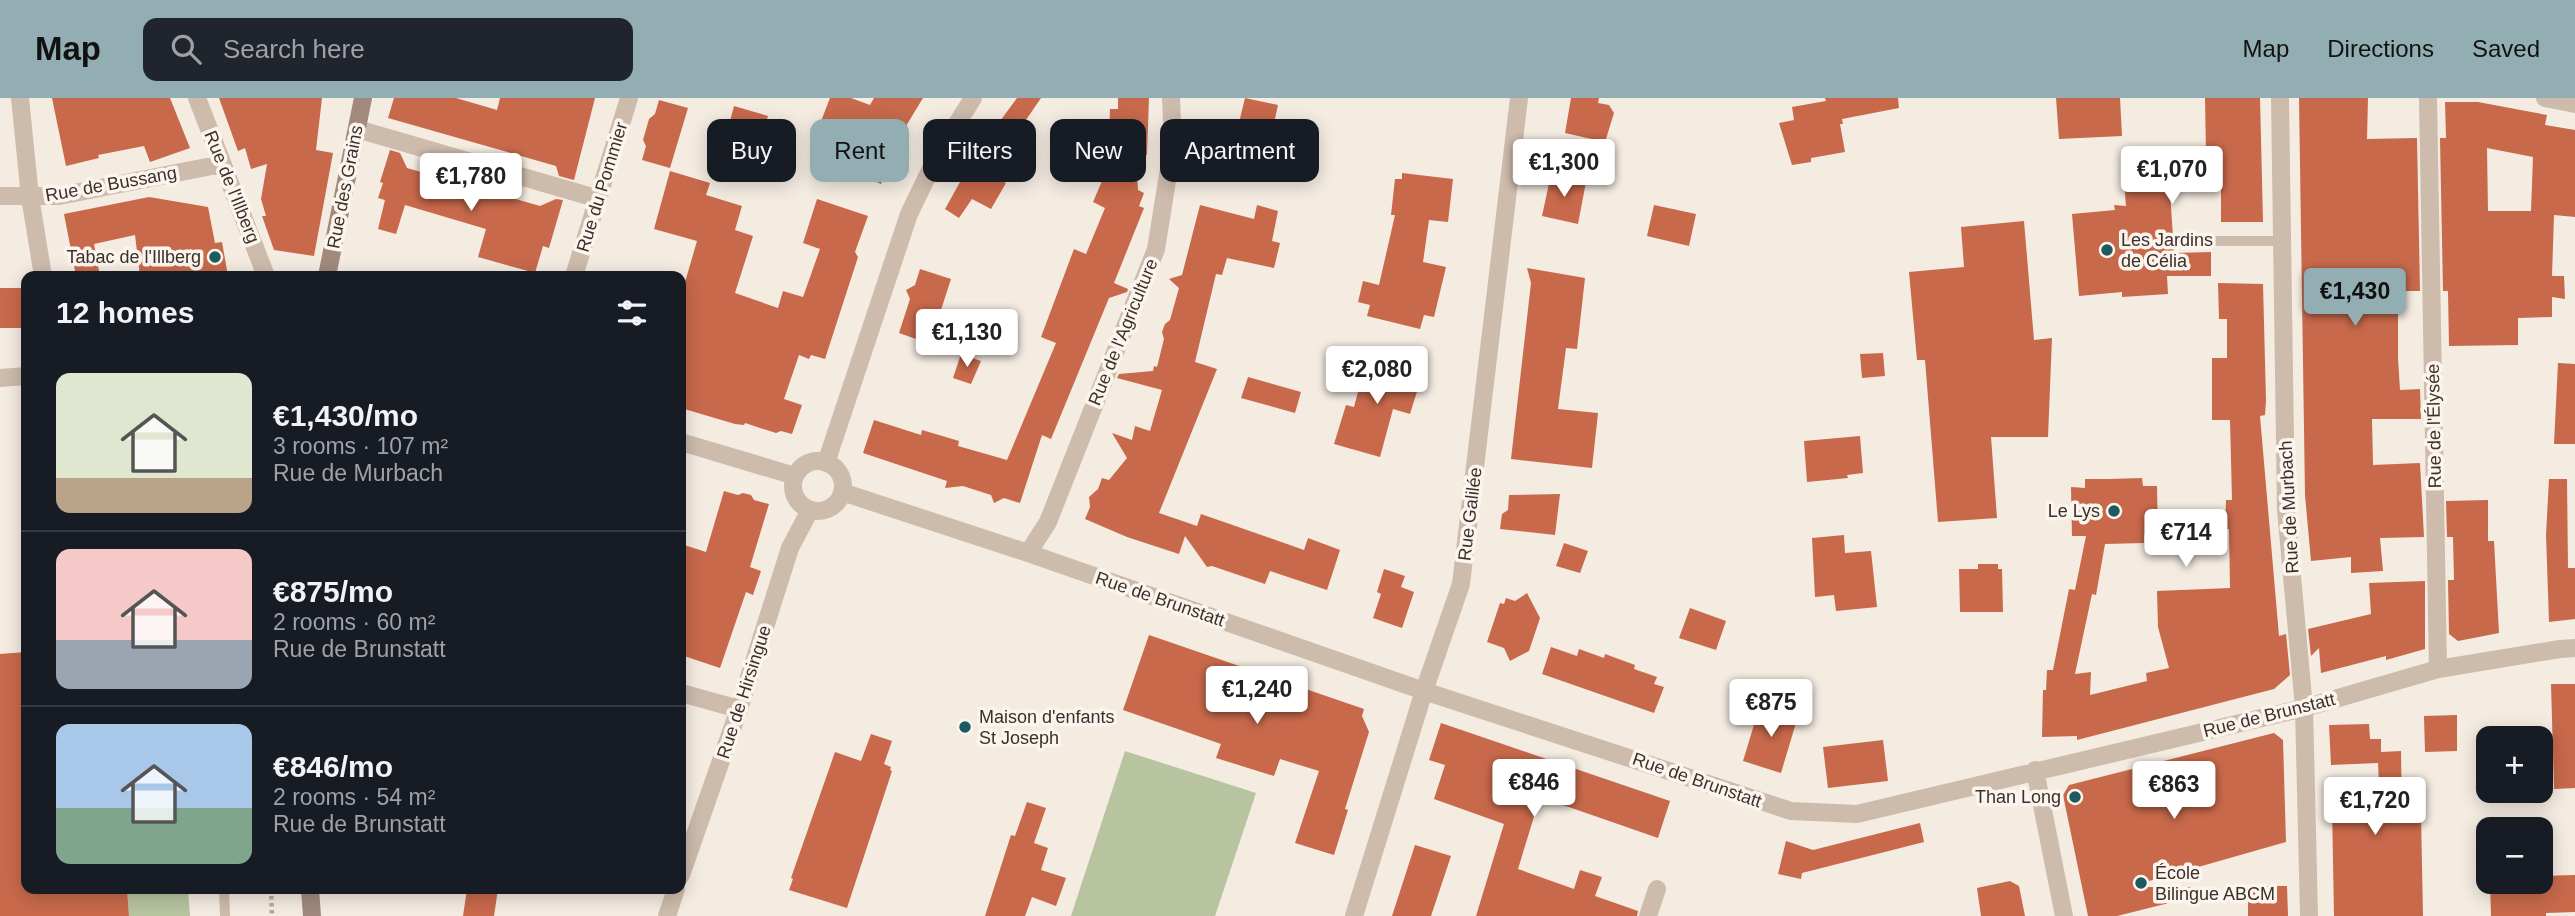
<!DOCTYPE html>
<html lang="en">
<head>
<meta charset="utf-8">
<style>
  body { margin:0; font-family:Arial,sans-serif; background:#20242c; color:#f1f3f6; height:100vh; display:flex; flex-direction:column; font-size:26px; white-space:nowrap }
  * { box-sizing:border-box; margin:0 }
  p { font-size:23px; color:#9ea1a6 }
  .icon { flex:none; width:38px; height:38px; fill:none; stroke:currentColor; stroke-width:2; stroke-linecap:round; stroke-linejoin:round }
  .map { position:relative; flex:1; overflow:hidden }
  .details { position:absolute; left:21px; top:173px; width:665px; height:623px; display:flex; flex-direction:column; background:#171b24; border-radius:14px; box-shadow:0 4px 18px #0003 }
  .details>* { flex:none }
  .guide { position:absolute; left:707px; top:21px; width:665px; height:63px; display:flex; gap:14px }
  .fabs { position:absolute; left:2476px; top:628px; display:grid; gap:14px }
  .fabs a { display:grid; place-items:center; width:77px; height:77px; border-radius:14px; background:#171b24; box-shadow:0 4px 18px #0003; font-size:35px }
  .price { position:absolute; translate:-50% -60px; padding:0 16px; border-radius:7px; background:#fff; color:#222; font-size:23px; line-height:46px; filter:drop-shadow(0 2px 4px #0008) }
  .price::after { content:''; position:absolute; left:50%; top:42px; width:21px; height:16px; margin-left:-10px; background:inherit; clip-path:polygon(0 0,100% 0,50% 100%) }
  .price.on { background:#92aeb2; color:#111 }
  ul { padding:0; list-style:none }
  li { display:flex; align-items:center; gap:21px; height:175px; padding:0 35px }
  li+li { border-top:2px solid #363941 }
  li span { display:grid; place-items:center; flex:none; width:196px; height:140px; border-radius:14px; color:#555 }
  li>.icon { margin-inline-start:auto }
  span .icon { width:84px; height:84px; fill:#fffc; stroke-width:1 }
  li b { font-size:30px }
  h2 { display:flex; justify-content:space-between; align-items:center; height:84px; padding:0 35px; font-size:30px }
  .chip { padding:0 24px; border-radius:14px; background:#171b24; box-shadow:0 4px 18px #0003; font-size:24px; line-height:63px }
  .chip.on { background:#92aeb2; color:#111 }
  header { display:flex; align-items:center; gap:42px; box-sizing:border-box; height:98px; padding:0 35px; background:#92aeb2; color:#111 }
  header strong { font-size:33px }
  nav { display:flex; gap:38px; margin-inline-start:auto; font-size:24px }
  .search { width:490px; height:63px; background:#20242c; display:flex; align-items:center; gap:18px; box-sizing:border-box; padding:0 24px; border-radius:14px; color:#9ea1a6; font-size:26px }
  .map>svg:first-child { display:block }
  .green { fill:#b8c4a0 }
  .building { fill:#c8694b; fill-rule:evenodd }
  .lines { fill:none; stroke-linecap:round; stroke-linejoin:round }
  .path { stroke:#b9a596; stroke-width:4.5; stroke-dasharray:3.5 3.5; stroke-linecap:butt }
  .lane { stroke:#cdbbac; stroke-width:10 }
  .street { stroke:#cdbbac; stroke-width:18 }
  .secondary { stroke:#a18a7d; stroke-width:18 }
  .poi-dot { fill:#1f5a5e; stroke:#fbf5ee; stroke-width:2.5 }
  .labels { text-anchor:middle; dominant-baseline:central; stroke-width:7; stroke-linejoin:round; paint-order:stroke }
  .street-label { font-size:18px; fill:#3b302b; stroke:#fbf5ee }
  .poi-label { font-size:18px; fill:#3b302b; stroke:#fbf5ee; text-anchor:start }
</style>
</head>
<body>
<header>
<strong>Map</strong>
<div class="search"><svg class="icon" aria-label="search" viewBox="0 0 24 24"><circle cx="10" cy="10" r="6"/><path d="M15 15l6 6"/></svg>Search here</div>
<nav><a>Map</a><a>Directions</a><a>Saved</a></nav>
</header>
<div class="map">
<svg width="2575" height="818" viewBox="0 0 2575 818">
  <rect width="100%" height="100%" fill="#f4ebe1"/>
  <path class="green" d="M 1125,653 L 1256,695 L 1215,818 L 1071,818 Z
    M 127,791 L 188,791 L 190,818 L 129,818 Z"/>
  <path class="building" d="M 52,0 L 170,0 L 190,50 L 150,64 L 144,48 L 98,57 L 99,60 L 66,68 Z
    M 219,0 L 322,0 L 316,52 L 333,55 L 314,158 L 274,152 L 262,118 L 266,118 L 261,101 L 267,66 L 251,71 L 245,50 L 238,53 Z
    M 394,0 L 456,0 L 497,12 L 500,0 L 595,0 L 574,82 L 559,78 L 556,68 L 388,20 Z
    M 830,0 L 851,0 L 870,7 L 874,0 L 923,0 L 892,51 L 897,61 L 893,68 L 888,70 L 881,86 L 840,68 L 851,44 L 818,31 Z
    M 1017,0 L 1041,0 L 989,76 L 1006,85 L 991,111 L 972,101 L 959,120 L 945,111 L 975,57 Z
    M 1118,0 L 1149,0 L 1147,57 L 1136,56 L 1138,92 L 1144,95 L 1139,108 L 1144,110 L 1114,185 L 1128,191 L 1127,194 L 1109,200 L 1051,341 L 1042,337 L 1020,405 L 1004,400 L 994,405 L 991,397 L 963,388 L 945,390 L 947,383 L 863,355 L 874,322 L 921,337 L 922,332 L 959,343 L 958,348 L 1007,362 L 1056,245 L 1041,239 L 1074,151 L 1086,156 L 1105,110 L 1093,104 L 1108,69 L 1110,11 L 1118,11 Z
    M 1245,0 L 1278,7 L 1266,61 L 1232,53 Z
    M 1571,0 L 1599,0 L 1598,5 L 1609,7 L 1614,15 L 1605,44 L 1565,35 Z
    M 1825,0 L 1898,0 L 1899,10 L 1842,21 L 1843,26 L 1840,26 L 1845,54 L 1811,60 L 1811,64 L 1792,67 L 1779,25 L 1794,22 L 1792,9 L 1826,3 Z
    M 2056,0 L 2120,0 L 2122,38 L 2059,41 Z
    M 2205,0 L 2260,0 L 2263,124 L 2221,124 L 2221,92 L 2170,93 L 2174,155 L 2211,154 L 2211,178 L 2167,178 L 2168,196 L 2122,199 L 2122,194 L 2079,198 L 2072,116 L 2115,112 L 2114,107 L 2126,108 L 2122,58 L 2206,56 Z
    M 2299,0 L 2368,0 L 2367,41 L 2417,40 L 2420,193 L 2398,193 L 2398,260 L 2400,292 L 2420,291 L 2421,321 L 2372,321 L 2373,367 L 2420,365 L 2424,439 L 2380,440 L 2383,473 L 2351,475 L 2351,459 L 2311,463 L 2305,397 Z
    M 659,2 L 688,10 L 670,70 L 642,62 L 646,48 L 643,42 L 649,21 L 655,16 Z
    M 2445,4 L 2478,4 L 2547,17 L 2545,27 L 2575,32 L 2575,119 L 2554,117 L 2552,178 L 2564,178 L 2565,201 L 2552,199 L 2552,219 L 2518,220 L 2518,247 L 2449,248 L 2448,193 L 2443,193 L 2440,40 L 2446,40 ZM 2487,50 L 2533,59 L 2531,113 L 2488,113 Z
    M 734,8 L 768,18 L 755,63 L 722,53 Z
    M 390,52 L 400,55 L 407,70 L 540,108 L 556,101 L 563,102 L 549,150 L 543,148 L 535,175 L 478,159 L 486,131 L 405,107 L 396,136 L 378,131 L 385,102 L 378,100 L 383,85 L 380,84 Z
    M 670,73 L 710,85 L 706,97 L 742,108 L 735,132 L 753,138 L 735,195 L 778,210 L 783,193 L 803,199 L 820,151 L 803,145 L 817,101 L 868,118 L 855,154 L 858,159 L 825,261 L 811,257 L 809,261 L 799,257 L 784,301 L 802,307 L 792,336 L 781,333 L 776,335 L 745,325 L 744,327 L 735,326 L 681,310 L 681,198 L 697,143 L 654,131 Z
    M 1402,75 L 1453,81 L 1448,124 L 1429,122 L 1423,164 L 1446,169 L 1434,219 L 1424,217 L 1420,231 L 1367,218 L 1370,207 L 1358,204 L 1363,183 L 1379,187 L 1395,117 L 1391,117 L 1395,81 L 1402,81 Z
    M 1551,76 L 1586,84 L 1578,126 L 1542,118 Z
    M 149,99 L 208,109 L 215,145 L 222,144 L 228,178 L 140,178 L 135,137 L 94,146 L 100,178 L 76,178 L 64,116 Z
    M 1200,107 L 1254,121 L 1257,107 L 1278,113 L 1272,143 L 1280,145 L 1274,170 L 1227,160 L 1222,177 L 1216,176 L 1195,264 L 1217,271 L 1159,415 L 1197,428 L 1201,416 L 1304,452 L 1308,440 L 1340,452 L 1327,492 L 1270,473 L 1265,486 L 1212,468 L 1207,469 L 1185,438 L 1179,456 L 1127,439 L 1085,421 L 1090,409 L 1089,399 L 1098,391 L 1102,380 L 1109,382 L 1127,360 L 1112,335 L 1132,342 L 1135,328 L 1150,333 L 1162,292 L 1117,280 L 1119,276 L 1153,273 L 1154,268 L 1157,269 L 1164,241 L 1162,234 L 1165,226 L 1170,222 L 1179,190 L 1169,181 L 1182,177 Z
    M 1654,107 L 1696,116 L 1689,148 L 1647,138 Z
    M 2024,123 L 2034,242 L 2052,240 L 2048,339 L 1991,339 L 1997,420 L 1938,424 L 1925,262 L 1917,262 L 1909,174 L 1964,169 L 1961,129 Z
    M 1527,170 L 1585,180 L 1577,251 L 1566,250 L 1558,311 L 1598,315 L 1592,370 L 1511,361 L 1531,185 Z
    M 920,171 L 951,181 L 930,246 L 899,235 L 910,201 L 906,192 L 915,187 Z
    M 2218,185 L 2263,186 L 2266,302 L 2265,317 L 2260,318 L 2279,538 L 2286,536 L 2290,577 L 2274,591 L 2077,642 L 2077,638 L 2042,639 L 2043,592 L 2046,592 L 2047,572 L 2053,572 L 2069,491 L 2075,492 L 2086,438 L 2072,438 L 2071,389 L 2085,390 L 2085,381 L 2109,381 L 2142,380 L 2143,388 L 2157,388 L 2158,437 L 2144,437 L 2144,445 L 2105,446 L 2096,497 L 2092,496 L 2075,576 L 2091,574 L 2090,597 L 2147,583 L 2146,575 L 2169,570 L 2158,529 L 2157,493 L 2230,490 L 2229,431 L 2225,431 L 2226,402 L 2232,402 L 2230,322 L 2212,322 L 2212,260 L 2227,260 L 2227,221 L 2219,221 Z
    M 0,190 L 26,190 L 26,230 L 0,230 Z
    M 1883,255 L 1885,278 L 1862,280 L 1860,256 Z
    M 961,256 L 981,263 L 971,286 L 953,280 Z
    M 1367,260 L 1423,274 L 1410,316 L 1393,311 L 1380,359 L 1334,346 L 1346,307 L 1354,309 Z
    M 2558,265 L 2575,266 L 2575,346 L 2554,346 Z
    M 1248,279 L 1301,294 L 1295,315 L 1241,300 Z
    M 1860,338 L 1863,375 L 1847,377 L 1848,380 L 1807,384 L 1804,343 Z
    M 2549,381 L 2567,381 L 2568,470 L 2575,470 L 2575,521 L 2549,524 L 2546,437 Z
    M 724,393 L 738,397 L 743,395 L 751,397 L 754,402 L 769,406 L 750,469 L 761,473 L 753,497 L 746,494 L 720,570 L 681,557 L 681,446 L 706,454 Z
    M 1560,396 L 1555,437 L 1500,431 L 1502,416 L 1508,412 L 1509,397 Z
    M 2488,402 L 2488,443 L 2494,443 L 2499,535 L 2458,543 L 2449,536 L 2448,482 L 2454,482 L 2453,439 L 2447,439 L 2446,403 Z
    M 1844,437 L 1845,455 L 1871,453 L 1877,509 L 1836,513 L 1834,497 L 1815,499 L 1812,440 Z
    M 1564,445 L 1588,453 L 1580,475 L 1556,468 Z
    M 1978,466 L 1998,466 L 1998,471 L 2002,471 L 2003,514 L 1960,514 L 1959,471 L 1978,471 Z
    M 1384,471 L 1405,478 L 1401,489 L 1414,494 L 1402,530 L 1373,520 L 1381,496 L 1377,494 Z
    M 2425,483 L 2425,551 L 2386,562 L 2386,558 L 2321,575 L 2319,550 L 2311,558 L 2308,531 L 2371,516 L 2369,485 Z
    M 1527,495 L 1540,520 L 1529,553 L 1510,563 L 1504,550 L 1487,544 L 1500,505 L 1504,506 L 1506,500 L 1515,503 Z
    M 1690,510 L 1726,523 L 1716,552 L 1679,540 Z
    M 1149,537 L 1364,611 L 1362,618 L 1369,634 L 1345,711 L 1348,712 L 1334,757 L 1295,745 L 1319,673 L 1280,661 L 1274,678 L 1216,660 L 1221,646 L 1123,612 Z
    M 1551,549 L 1577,558 L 1579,551 L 1604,560 L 1605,556 L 1635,567 L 1634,571 L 1657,579 L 1654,586 L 1664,589 L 1654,615 L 1542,576 Z
    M 26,554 L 26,791 L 127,791 L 129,818 L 0,818 L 0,556 Z
    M 2551,586 L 2575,586 L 2575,690 L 2554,691 Z
    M 1760,607 L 1798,618 L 1781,675 L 1743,663 Z
    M 2457,617 L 2457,653 L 2425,654 L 2424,618 Z
    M 1441,625 L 1670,703 L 1658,740 L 1540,699 L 1518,771 L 1574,791 L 1580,772 L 1602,779 L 1595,798 L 1638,813 L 1637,818 L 1476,818 L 1504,726 L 1434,701 L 1445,667 L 1429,662 Z
    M 2369,626 L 2370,641 L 2381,641 L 2381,654 L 2401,653 L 2402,718 L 2421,717 L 2423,818 L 2334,818 L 2332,708 L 2380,707 L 2378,665 L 2331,667 L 2329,627 Z
    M 2274,635 L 2283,642 L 2286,744 L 2135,787 L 2135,789 L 2200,789 L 2201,797 L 2117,818 L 2088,818 L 2063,697 L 2069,687 Z
    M 871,636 L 892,643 L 884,666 L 891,669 L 890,672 L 892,673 L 847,810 L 789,792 L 793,781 L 791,780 L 835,654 L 861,663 Z
    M 1883,642 L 1888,683 L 1828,690 L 1823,649 Z
    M 1027,704 L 1046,710 L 1034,745 L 1048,750 L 1041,772 L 1066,780 L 1056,808 L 1032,799 L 1025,818 L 985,818 L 1011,737 L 1015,738 Z
    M 1920,725 L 1924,744 L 1802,775 L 1801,781 L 1778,776 L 1786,743 L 1813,752 Z
    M 1415,747 L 1451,758 L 1431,818 L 1392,818 Z
    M 2575,777 L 2575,814 L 2546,815 L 2546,818 L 2491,818 L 2490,784 L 2541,784 L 2541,778 Z
    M 2010,783 L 2019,788 L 2025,818 L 1981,818 L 1977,790 Z
    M 2248,788 L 2287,788 L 2288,818 L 2248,818 Z
    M 467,791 L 498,791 L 494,818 L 463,818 Z"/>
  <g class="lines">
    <path class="path" d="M 271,791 L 272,818"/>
    <path class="lane" d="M 2203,143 L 2282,143
      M 224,791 L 225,818"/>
    <path class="street" d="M 20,0 L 30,99 L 43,178
      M 197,0 L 266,178
      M 2280,0 L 2286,412 L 2304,610 L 2309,818
      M 2428,0 L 2438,571
      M 2545,0 L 2575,6
      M 357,31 L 599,101
      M 0,98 L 59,98 L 222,66
      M 574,178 L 629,0
      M 0,280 L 26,278
      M 681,344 L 795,378
      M793 388a25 25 0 1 1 50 0a25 25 0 1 1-50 0Z
      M 826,365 L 909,116 L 938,56 L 973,0
      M 842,394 L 1028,455 L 1424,593 L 1791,713 L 1857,716 L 2304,610 L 2438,571 L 2560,551 L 2575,550
      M 1028,455 L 1048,424 L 1156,151 L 1173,46 L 1171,0
      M 681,595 L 739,611
      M 2035,672 L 2064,818
      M 681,777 L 739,611 L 790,450 L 810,412
      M 667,818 L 676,791
      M 1354,818 L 1424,593 L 1461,486 L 1519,0
      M 1648,818 L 1657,791"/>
    <path class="secondary" d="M 327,178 L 363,0
      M 310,791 L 312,818"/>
  </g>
  <g class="poi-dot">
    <circle cx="2107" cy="152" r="7"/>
    <circle cx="215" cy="159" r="7"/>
    <circle cx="2114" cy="413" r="7"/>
    <circle cx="965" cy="629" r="7"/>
    <circle cx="2075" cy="699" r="7"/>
    <circle cx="2141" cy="785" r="7"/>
  </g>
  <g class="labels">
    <g class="street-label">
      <text transform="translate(111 86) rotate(-10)">Rue de Bussang</text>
      <text transform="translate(232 89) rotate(68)">Rue de l'Illberg</text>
      <text transform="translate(345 89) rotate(-79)">Rue des Grains</text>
      <text transform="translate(602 89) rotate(-73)">Rue du Pommier</text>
      <text transform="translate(1123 234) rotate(-68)">Rue de l'Agriculture</text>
      <text transform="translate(2434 328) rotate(-91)">Rue de l'Élysée</text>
      <text transform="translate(2289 409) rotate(-93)">Rue de Murbach</text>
      <text transform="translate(1470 416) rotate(-83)">Rue Galilée</text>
      <text transform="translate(1160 501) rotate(19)">Rue de Brunstatt</text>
      <text transform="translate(744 594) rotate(-72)">Rue de Hirsingue</text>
      <text transform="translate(2269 617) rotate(-14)">Rue de Brunstatt</text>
      <text transform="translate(1697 682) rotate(19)">Rue de Brunstatt</text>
    </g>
    <g class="poi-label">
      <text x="2121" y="142">Les Jardins<tspan x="2121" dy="21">de Célia</tspan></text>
      <text x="201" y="159" text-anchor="end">Tabac de l'Illberg</text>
      <text x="2100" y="413" text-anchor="end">Le Lys</text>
      <text x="979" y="619">Maison d'enfants<tspan x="979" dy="21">St Joseph</tspan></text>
      <text x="2061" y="699" text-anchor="end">Than Long</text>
      <text x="2155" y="775">École<tspan x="2155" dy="21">Bilingue ABCM</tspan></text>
    </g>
  </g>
</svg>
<div class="fabs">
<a>+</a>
<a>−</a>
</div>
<b class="price" style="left:1564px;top:101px">€1,300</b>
<b class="price" style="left:2172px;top:108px">€1,070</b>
<b class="price" style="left:471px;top:115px">€1,780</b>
<b class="price on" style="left:2355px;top:230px">€1,430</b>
<b class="price" style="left:967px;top:271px">€1,130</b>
<b class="price" style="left:1377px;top:308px">€2,080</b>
<b class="price" style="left:2186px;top:471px">€714</b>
<b class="price" style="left:1257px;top:628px">€1,240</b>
<b class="price" style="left:1771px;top:641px">€875</b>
<b class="price" style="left:1534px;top:721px">€846</b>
<b class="price" style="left:2174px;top:723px">€863</b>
<b class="price" style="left:2375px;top:739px">€1,720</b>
<div class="guide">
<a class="chip">Buy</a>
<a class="chip on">Rent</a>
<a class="chip">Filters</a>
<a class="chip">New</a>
<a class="chip">Apartment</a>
</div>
<section class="details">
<h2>12 homes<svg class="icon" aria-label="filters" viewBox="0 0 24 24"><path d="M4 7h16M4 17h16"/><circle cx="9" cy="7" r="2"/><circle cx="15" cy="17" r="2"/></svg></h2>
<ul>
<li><span style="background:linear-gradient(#dfe7d0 75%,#b9a48a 0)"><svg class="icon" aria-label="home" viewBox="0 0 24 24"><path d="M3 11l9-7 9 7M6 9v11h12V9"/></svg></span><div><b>€1,430/mo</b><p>3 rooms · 107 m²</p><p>Rue de Murbach</p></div></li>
<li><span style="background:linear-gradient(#f6c9c9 65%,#9aa5b1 0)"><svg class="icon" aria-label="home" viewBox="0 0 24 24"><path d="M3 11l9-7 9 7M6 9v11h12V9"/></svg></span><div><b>€875/mo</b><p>2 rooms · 60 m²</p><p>Rue de Brunstatt</p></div></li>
<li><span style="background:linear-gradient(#a9c7e8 60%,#7fa58c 0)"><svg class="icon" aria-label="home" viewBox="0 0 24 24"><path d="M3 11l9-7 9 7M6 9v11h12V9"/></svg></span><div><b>€846/mo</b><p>2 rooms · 54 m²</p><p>Rue de Brunstatt</p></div></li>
</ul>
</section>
</div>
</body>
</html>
